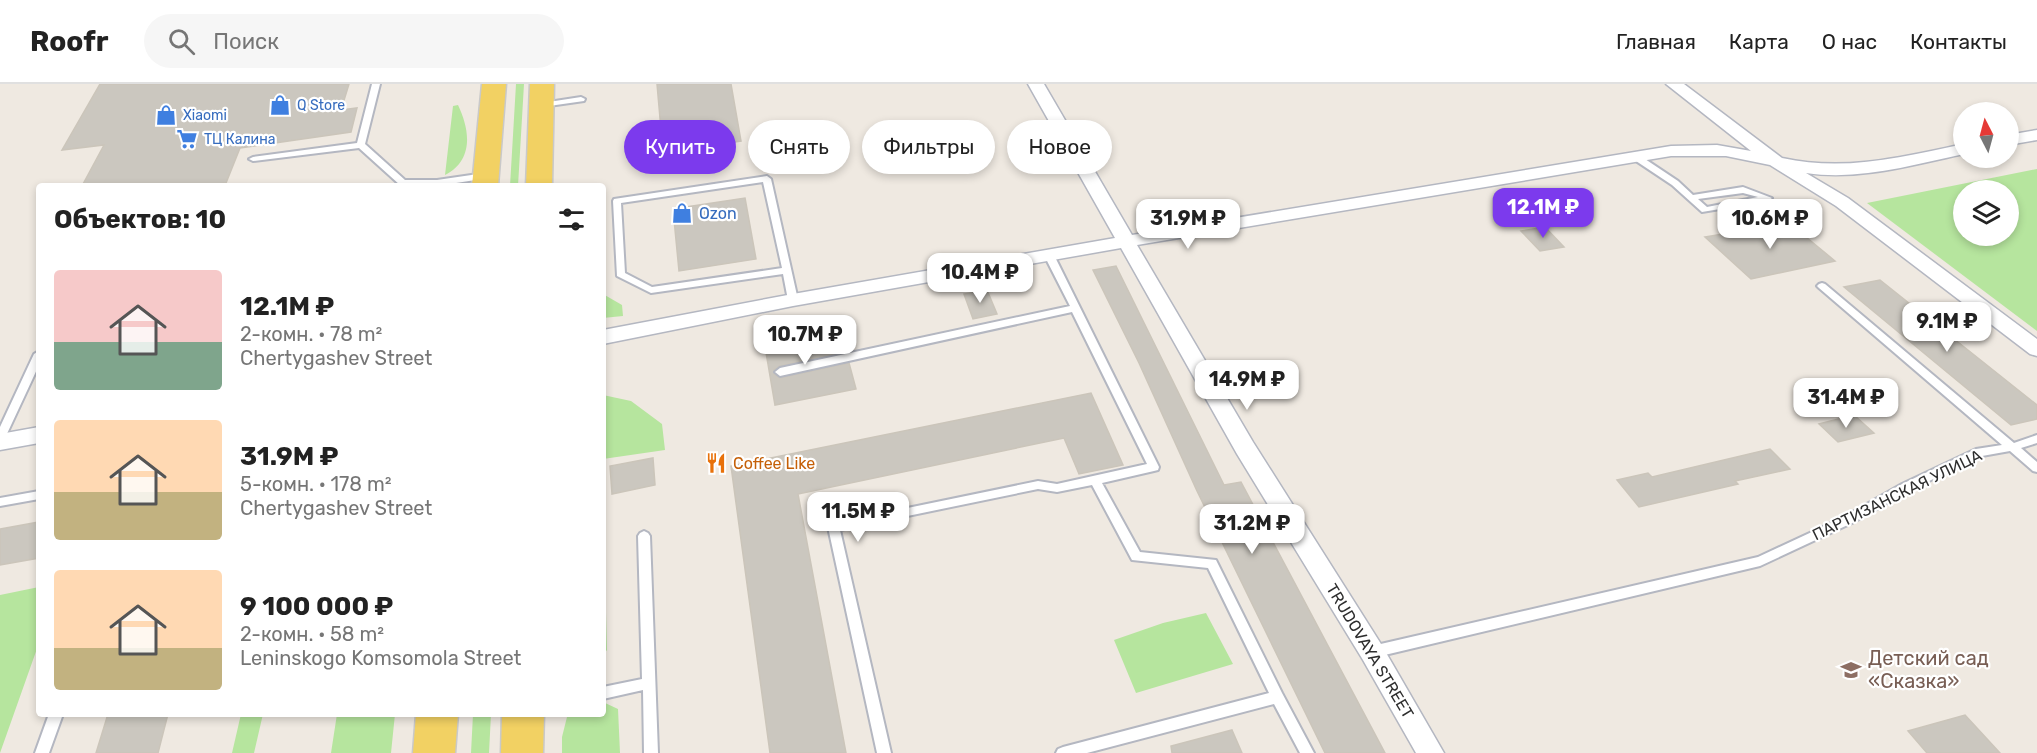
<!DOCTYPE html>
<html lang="ru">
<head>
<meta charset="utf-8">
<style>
  body { margin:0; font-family:Rubik,sans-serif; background:#f6f6f6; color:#222; height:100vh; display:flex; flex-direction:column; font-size:22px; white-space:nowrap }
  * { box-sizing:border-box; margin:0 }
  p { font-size:20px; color:#767676 }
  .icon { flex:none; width:33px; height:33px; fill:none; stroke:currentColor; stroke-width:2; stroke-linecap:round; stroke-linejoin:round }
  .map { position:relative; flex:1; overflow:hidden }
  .sheet { position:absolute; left:36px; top:99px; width:570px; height:534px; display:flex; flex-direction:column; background:#fff; border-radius:6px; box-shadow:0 3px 9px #0003 }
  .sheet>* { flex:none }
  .guide { position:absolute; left:624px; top:36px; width:570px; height:54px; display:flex; gap:12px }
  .needle { width:39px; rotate:354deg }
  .fabs { position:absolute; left:1953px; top:18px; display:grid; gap:12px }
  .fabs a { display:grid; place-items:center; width:66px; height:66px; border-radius:50%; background:#fff; box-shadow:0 3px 9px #0003; font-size:30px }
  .price { position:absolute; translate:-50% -51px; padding:0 14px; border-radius:12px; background:#fff; color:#222; font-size:20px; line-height:39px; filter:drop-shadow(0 2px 3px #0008) }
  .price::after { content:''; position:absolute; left:50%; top:36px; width:18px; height:14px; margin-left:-9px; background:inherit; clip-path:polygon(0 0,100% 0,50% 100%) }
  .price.active { background:#7c3aed; color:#fff }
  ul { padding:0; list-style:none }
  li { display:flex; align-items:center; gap:18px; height:150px; padding:0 18px }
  li span { display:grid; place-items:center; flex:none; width:168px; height:120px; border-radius:6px; color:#555 }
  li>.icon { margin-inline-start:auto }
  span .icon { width:72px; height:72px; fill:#fffc; stroke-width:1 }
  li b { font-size:26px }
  h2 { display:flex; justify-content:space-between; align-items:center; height:72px; padding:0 18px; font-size:26px }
  .pill { padding:0 21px; border-radius:27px; background:#fff; box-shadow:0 3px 9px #0003; font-size:21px; line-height:54px }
  .pill.active { background:#7c3aed; color:#fff }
  header { display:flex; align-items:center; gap:36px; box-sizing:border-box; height:84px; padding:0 30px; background:#fff; border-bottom:2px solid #e0e0e0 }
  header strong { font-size:28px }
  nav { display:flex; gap:33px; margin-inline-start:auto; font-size:21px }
  .search { width:420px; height:54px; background:#f6f6f6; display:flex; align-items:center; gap:15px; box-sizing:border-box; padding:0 21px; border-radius:33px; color:#767676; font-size:22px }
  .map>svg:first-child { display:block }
  .green { fill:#b6e59e; fill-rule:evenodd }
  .building { fill:#cbc7bf; stroke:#cbc5ba; stroke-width:1.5 }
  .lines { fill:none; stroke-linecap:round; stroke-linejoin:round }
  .lane-casing { stroke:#b4b7c1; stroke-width:4 }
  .street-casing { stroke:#b4b7c1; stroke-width:3 }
  .primary-casing { stroke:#c9c9c9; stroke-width:3 }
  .lane { fill:#fff; fill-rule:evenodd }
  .street { fill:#fff; fill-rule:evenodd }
  .primary { fill:#f2d163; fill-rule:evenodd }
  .labels { text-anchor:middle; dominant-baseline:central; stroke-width:4.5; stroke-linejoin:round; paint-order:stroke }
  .far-shop-label { font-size:14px; fill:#366cbe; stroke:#fff; text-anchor:start }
  .shop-label { font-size:16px; fill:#366cbe; stroke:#fff; text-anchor:start }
  .food-label { font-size:16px; fill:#c56008; stroke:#fff; text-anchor:start }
  .street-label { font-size:16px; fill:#2e2e2e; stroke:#fff }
  .near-education-label { font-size:20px; fill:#785e54; stroke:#fff; text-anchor:start }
</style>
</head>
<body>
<header>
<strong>Roofr</strong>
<div class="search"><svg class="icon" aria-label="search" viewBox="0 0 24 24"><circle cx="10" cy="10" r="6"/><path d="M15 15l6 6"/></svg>Поиск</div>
<nav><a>Главная</a><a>Карта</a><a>О нас</a><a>Контакты</a></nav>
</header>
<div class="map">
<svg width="2037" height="669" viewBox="0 0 2037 669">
  <rect width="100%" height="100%" fill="#efe9e1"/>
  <path class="green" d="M 516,0 L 524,0 L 518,102 L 510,102 Z
    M 458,21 C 470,46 474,76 445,91 L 453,22 Z
    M 2037,85 L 2037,247 L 1867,119 ZM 1964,106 L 2008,106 L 2008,152 L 1964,152 Z
    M 603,210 L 622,221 L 623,232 L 603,234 Z
    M 603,311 L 631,317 L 662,340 L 665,366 L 603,375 Z
    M 603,415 L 607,566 L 603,571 Z
    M 39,503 L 39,559 L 0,669 L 0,511 Z
    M 1206,529 L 1233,580 L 1136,609 L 1114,556 L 1163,539 Z
    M 603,618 L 618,625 L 620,669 L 562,669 L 562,653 L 567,633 L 572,630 L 603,630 Z
    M 241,630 L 263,630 L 254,669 L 232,669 Z
    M 337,630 L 395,630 L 391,669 L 331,669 Z
    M 473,630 L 491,630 L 489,669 L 471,669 Z"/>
  <path class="building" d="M 100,0 L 349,0 L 341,26 L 357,24 L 351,48 L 240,64 L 226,99 L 200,102 L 82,102 L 104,61 L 62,66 Z
    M 657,0 L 731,0 L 741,57 L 663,68 Z
    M 745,114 L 756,175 L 679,187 L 673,125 Z
    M 1789,139 L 1835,177 L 1751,195 L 1705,153 Z
    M 1545,143 L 1564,163 L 1540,167 L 1521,147 Z
    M 1116,182 L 1224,401 L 1241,398 L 1385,669 L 1325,669 L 1197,407 L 1139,279 L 1093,186 Z
    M 1880,196 L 2037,321 L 2037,335 L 2011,341 L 1844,203 Z
    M 987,206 L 997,230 L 973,235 L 964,210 Z
    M 788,241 L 791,258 L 841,248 L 846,268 L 780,282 L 774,286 L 774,290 L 780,294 L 849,279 L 856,305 L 775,321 L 762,245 Z
    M 1091,309 L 1123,381 L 1079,390 L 1064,354 L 798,410 L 846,669 L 770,669 L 731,382 Z
    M 1854,331 L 1874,349 L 1838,358 L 1819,340 Z
    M 1770,365 L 1790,385 L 1735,397 L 1738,400 L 1639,423 L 1617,396 L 1648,389 L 1652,393 Z
    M 653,374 L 655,401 L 612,410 L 610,382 Z
    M 39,438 L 39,474 L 0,481 L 0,445 Z
    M 108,630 L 168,630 L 158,669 L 96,669 Z
    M 1965,631 L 2000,669 L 1927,669 L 1908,647 Z
    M 1232,646 L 1242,669 L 1172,669 L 1171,662 Z"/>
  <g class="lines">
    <g class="lane-casing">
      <path id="lane" d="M 372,0 L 380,0 L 365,60 L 405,96 L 437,96 L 485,89 L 488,90 L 488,94 L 437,102 L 403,102 L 400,101 L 359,64 L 253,77 L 249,75 L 253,73 L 357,59 Z
        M 581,13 L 585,15 L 584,17 L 542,23 L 538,21 L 542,19 Z
        M 1633,71 L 1639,71 L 1678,97 L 1693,111 L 1743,103 L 1772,114 L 1768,117 L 1702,128 L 1672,101 L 1633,75 ZM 1743,109 L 1758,113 L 1707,123 L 1698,115 Z
        M 767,92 L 771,95 L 798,216 L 796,218 L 790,218 L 788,216 L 783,190 L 651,209 L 617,192 L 613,117 L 614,115 ZM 763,98 L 782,184 L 652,203 L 625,189 L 621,119 Z
        M 1049,168 L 1054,171 L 1159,383 L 1158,386 L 1154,387 L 1102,399 L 1140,468 L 1216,476 L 1282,609 L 1314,669 L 1300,669 L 1274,620 L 1087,669 L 1056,669 L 1058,665 L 1063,663 L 1269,609 L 1208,484 L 1132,476 L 1092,401 L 1057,408 L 1038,405 L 840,446 L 891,669 L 877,669 L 828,443 L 830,440 L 1038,397 L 1057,400 L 1147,380 L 1072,228 L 780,292 L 775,288 L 780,284 L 1070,222 L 1044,171 Z
        M 1822,199 L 1825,200 L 2014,359 L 2037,351 L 2037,359 L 2021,364 L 2037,378 L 2037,388 L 2033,387 L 2010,367 L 1982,372 L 1910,406 L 1852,439 L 1760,482 L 1372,574 L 1368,572 L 1366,568 L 1368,564 L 1372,562 L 1758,473 L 1844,433 L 1902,400 L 1976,365 L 2002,361 L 1819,204 L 1817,202 L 1819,200 Z
        M 39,267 L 39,281 L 5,354 L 4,357 L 0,358 L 0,343 L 34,270 Z
        M 39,407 L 39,415 L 0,422 L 0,414 Z
        M 644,447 L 648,449 L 650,452 L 658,669 L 644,669 L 643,606 L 603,615 L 603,603 L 642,595 L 638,452 L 640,449 Z
        M 49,630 L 63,630 L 49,669 L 35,669 Z"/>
    </g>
    <g class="street-casing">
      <path id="street" d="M 1028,0 L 1044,0 L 1132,151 L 1671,62 L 1717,61 L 1751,67 L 1666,0 L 1684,0 L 1782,74 C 1845,88 1902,73 1964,60 L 1964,70 C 1912,81 1859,97 1806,89 L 1848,114 L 2037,255 L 2037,272 L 2030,270 L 1836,122 L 1770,81 L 1726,72 L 1671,72 L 1137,161 L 1253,358 L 1381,560 L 1444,669 L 1416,669 L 1363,576 L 1237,370 L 1121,164 L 793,222 L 603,260 L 603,246 L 793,210 L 1115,154 Z
        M 2037,46 L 2037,56 L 2008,61 L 2008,51 Z
        M 39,343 L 39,359 L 0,366 L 0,350 Z"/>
    </g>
    <g class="primary-casing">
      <path id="primary" d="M 482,0 L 506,0 L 498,102 L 472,102 Z
        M 530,0 L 554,0 L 552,102 L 526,102 Z
        M 416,630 L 458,630 L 455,669 L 413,669 Z
        M 502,630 L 544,630 L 543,669 L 501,669 Z"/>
    </g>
    <use href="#lane" class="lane"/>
    <use href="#street" class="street"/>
    <use href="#primary" class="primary"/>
  </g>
  <defs>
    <g id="shop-bare" transform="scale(1.62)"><path d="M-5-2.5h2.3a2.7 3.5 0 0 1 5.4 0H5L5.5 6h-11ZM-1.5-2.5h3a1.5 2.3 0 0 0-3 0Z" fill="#3f7fe0" stroke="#fff" stroke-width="2.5" paint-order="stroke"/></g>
    <g id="supermarket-bare" transform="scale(1.62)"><path d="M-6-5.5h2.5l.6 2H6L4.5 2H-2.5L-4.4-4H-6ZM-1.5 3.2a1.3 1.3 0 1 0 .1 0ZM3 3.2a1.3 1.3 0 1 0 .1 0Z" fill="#3f7fe0" stroke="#fff" stroke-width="2.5" paint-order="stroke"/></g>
    <g id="restaurant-bare" transform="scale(1.62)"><path d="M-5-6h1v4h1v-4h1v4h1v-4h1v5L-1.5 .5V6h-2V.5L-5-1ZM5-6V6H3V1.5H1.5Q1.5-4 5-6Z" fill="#e8710a" stroke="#fff" stroke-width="2.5" paint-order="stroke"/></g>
    <g id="school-bare" transform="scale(1.62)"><path d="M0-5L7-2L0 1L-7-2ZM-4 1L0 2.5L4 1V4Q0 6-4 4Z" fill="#8d6e63" stroke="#fff" stroke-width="2.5" paint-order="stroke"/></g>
  </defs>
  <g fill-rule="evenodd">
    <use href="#shop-bare" x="280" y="21"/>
    <use href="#shop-bare" x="166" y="31"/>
    <use href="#supermarket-bare" x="187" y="55"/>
    <use href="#shop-bare" x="682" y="129"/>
    <use href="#restaurant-bare" x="716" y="379"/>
    <use href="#school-bare" x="1851" y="586"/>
  </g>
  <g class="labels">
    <g class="far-shop-label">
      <text x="297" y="21">Q Store</text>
      <text x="183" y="31">Xiaomi</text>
      <text x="204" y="55">ТЦ Калина</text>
    </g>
    <g class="shop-label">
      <text x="699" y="129">Ozon</text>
    </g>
    <g class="food-label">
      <text x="733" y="379">Coffee Like</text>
    </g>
    <g class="street-label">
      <text transform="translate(1897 411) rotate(-26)">ПАРТИЗАНСКАЯ УЛИЦА</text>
      <text transform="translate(1370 567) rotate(59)">TRUDOVAYA STREET</text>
    </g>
    <g class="near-education-label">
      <text x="1868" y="574">Детский сад<tspan x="1868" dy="23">«Сказка»</tspan></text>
    </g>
  </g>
</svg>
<div class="fabs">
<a><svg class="needle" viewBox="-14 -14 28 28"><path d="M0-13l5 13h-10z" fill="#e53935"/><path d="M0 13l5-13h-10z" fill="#767676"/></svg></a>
<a><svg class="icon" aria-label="layers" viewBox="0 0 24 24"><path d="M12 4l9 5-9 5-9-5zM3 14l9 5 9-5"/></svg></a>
</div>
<b class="price active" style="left:1543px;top:155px">12.1M ₽</b>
<b class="price" style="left:1188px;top:166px">31.9M ₽</b>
<b class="price" style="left:1770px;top:166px">10.6M ₽</b>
<b class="price" style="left:980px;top:220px">10.4M ₽</b>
<b class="price" style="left:1947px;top:269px">9.1M ₽</b>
<b class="price" style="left:805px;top:282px">10.7M ₽</b>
<b class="price" style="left:1247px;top:327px">14.9M ₽</b>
<b class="price" style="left:1846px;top:345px">31.4M ₽</b>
<b class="price" style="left:858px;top:459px">11.5M ₽</b>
<b class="price" style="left:1252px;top:471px">31.2M ₽</b>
<div class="guide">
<a class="pill active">Купить</a>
<a class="pill">Снять</a>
<a class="pill">Фильтры</a>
<a class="pill">Новое</a>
</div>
<section class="sheet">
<h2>Объектов: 10<svg class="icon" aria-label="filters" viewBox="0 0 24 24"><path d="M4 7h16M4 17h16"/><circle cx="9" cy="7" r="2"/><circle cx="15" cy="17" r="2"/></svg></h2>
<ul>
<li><span style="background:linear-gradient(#f6c9c9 60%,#7fa58c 0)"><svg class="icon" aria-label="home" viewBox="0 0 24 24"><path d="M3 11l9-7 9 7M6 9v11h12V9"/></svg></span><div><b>12.1M ₽</b><p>2-комн. · 78 m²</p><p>Chertygashev Street</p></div></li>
<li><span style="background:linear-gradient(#ffd9b3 60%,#c2b280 0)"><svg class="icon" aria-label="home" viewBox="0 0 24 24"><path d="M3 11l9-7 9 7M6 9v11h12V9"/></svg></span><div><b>31.9M ₽</b><p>5-комн. · 178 m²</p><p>Chertygashev Street</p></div></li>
<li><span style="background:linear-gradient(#ffd9b3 65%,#c2b280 0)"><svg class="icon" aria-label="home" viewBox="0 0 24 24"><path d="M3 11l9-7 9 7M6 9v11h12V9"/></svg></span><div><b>9 100 000 ₽</b><p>2-комн. · 58 m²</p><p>Leninskogo Komsomola Street</p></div></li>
</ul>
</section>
</div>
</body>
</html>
